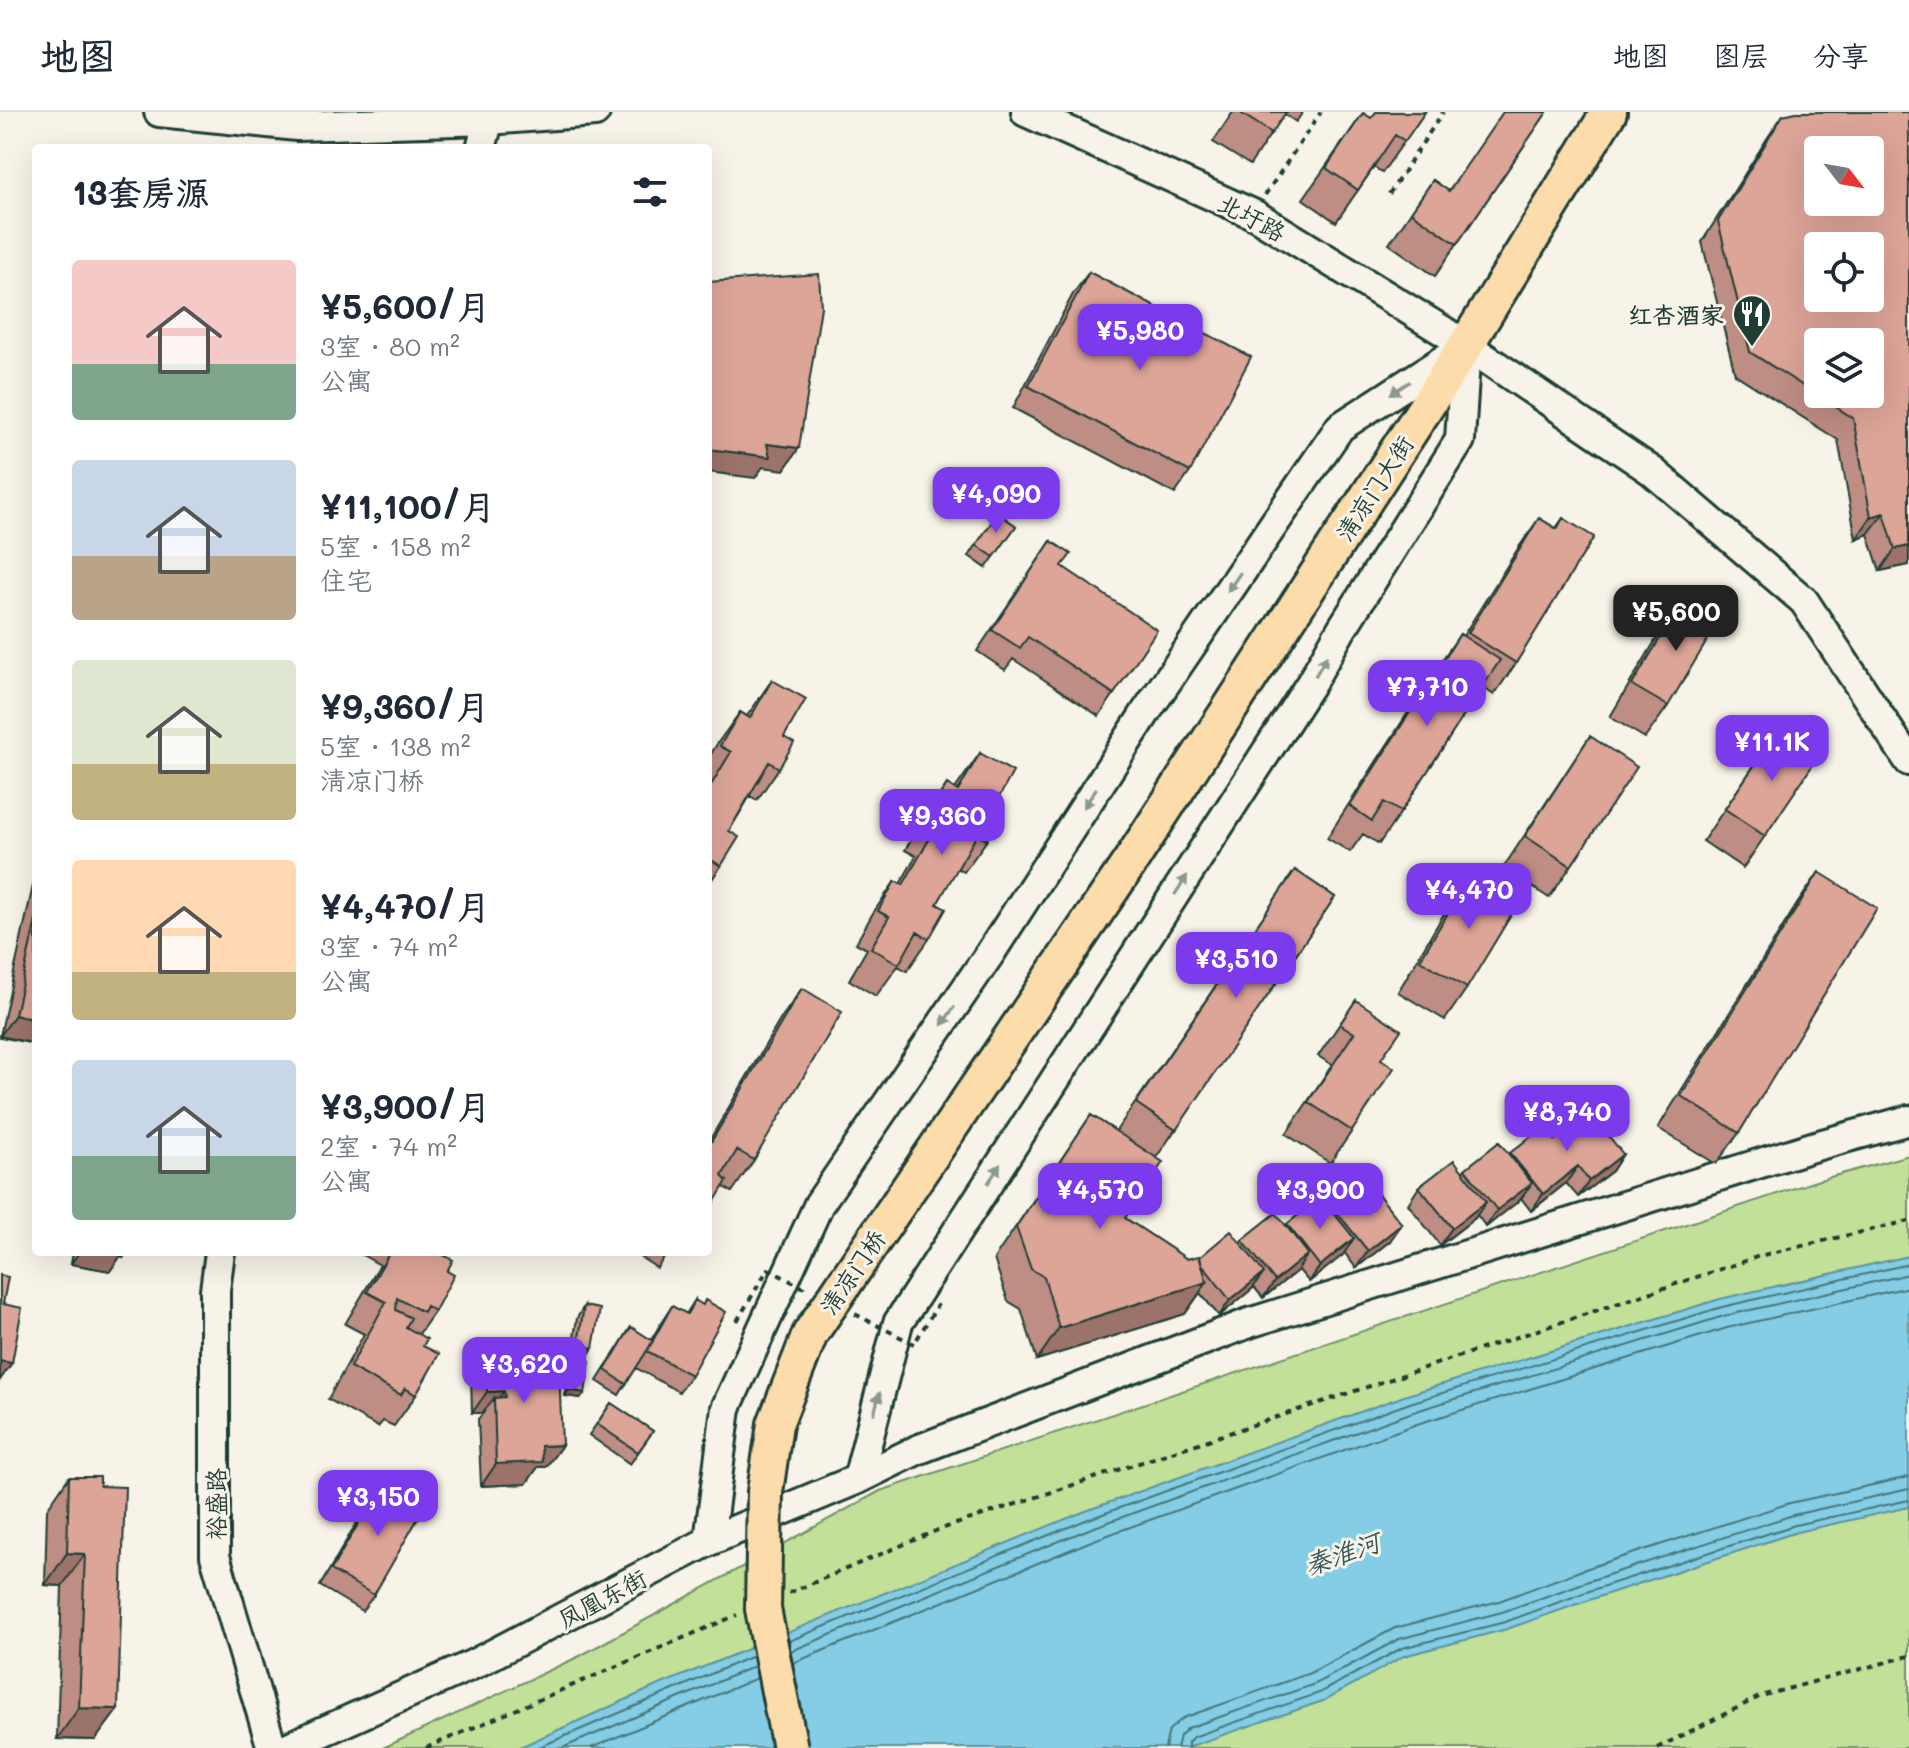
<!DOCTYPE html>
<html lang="zh">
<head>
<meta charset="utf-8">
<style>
  body { margin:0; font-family:Mali,"LXGW WenKai TC",sans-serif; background:#f2f2f3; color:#1f2937; height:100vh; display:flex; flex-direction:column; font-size:30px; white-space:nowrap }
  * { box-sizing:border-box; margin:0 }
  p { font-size:26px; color:#747a83 }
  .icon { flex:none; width:44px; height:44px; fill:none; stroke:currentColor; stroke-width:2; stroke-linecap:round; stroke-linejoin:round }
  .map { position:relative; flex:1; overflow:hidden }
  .sheet { position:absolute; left:32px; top:32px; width:680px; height:1112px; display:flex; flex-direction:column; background:#fff; border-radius:8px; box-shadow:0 8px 32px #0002 }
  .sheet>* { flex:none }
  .needle { width:52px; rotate:121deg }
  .fabs { position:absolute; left:1804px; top:24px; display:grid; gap:16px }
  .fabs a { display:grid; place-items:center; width:80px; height:80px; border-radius:8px; background:#fff; box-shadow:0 8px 32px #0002; font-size:40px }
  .price { position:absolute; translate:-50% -68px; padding:0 18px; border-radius:16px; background:#7c3aed; color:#fff; font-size:26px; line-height:52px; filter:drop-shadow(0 2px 4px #0008) }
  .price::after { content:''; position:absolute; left:50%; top:48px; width:24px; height:18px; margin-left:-12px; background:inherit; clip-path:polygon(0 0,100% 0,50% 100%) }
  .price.on { background:#222; color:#fff }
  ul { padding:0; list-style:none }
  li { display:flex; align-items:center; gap:24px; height:200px; padding:0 40px }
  li span { display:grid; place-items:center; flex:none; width:224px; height:160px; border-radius:8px; color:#555 }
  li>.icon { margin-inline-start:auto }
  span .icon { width:96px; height:96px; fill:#fffc; stroke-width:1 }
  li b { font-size:34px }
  h2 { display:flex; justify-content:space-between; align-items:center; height:96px; padding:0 40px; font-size:34px }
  header { display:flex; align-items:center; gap:48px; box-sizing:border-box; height:112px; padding:0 40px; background:#fff; border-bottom:2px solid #e0e1e3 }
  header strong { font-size:38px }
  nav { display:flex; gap:44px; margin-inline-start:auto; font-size:28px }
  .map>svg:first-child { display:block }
  .green { fill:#c2e097; stroke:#708e66; stroke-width:2 }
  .water { fill:#84cde5; stroke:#5c939e; stroke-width:2 }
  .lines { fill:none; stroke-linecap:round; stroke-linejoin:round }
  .shore { stroke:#47777b; stroke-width:2 }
  .tertiary-casing { stroke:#1f3d34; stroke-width:34 }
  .primary-casing { stroke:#1f3d34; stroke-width:40 }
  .path { stroke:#1f3d34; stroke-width:4; stroke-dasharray:6 6; stroke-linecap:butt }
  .tertiary { stroke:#f7f3e8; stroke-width:28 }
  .primary { stroke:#fddcac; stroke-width:34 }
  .primary-bridge-casing { stroke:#1f3d34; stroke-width:40; stroke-linecap:butt }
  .path-bridge { stroke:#1f3d34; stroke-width:4; stroke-dasharray:6 6; stroke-linecap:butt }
  .primary-bridge { stroke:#fddcac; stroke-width:34 }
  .wall { fill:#be8d83; stroke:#1f3d34; stroke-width:2 }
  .shaded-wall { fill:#9b736a; stroke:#1f3d34; stroke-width:2 }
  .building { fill:#dda498; stroke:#1f3d34; stroke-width:2; fill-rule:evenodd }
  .oneway { fill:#8b988e }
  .labels { text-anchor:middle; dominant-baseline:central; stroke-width:6; stroke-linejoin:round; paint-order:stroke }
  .street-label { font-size:24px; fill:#1f3d34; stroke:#f7f3e8 }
  .poi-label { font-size:24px; font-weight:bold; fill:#1f3d34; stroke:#f7f3e8; text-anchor:end }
  .water-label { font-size:26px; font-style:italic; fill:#335a57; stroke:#f7f3e8 }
</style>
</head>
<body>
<header>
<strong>地图</strong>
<nav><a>地图</a><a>图层</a><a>分享</a></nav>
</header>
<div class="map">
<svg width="1909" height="1636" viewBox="0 0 1909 1636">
  <rect width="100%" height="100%" fill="#f7f3e8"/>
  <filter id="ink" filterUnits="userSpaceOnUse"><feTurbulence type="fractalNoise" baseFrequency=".0125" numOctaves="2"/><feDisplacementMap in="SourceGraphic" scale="16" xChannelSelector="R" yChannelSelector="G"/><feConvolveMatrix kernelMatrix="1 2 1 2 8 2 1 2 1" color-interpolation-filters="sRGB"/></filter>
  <g filter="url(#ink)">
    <path class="green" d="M 1909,1043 L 1909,1636 L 383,1636 L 580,1544 L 880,1379 L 1816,1069 Z"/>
    <path class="water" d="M 1909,1144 L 1909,1395 L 1797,1420 L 1595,1486 L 1507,1517 L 1404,1544 L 1323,1589 L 1185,1636 L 518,1636 L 652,1576 L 1083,1400 L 1407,1283 L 1720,1187 Z"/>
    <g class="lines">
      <path class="shore" d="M 789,1529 L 1086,1408 L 1410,1291 L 1722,1195 L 1909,1152
        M 791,1539 L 1089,1417 L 1413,1300 L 1724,1204 L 1909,1162
        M 793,1551 L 1094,1428 L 1417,1312 L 1727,1216 L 1909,1175
        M 537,1636 L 753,1544
        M 562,1636 L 755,1554
        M 591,1636 L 757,1566
        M 1165,1636 L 1169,1618 L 1183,1606 L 1310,1561 L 1395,1516 L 1499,1489 L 1585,1457 L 1790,1391 L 1909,1365
        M 1177,1636 L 1180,1624 L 1188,1616 L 1315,1572 L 1399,1527 L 1502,1500 L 1589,1469 L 1793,1403 L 1909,1377
        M 1188,1636 L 1188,1630 L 1193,1625 L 1319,1581 L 1402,1536 L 1505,1510 L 1592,1478 L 1795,1413 L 1909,1388"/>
      <g class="tertiary-casing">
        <path id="tertiary" d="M 159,0 L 297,14 L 488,8 L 595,0
          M 1026,0 L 1255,103 L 1466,233 L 1652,359 L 1804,489 L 1909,649
          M 481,36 L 491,0
          M 220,1140 L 215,1178 L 215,1444 L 272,1636
          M 858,1367 L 898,1211 L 1311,571 L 1341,518 L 1460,328 L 1466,233
          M 709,1429 L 726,1296 L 819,1092 L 991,840 L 1146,600 L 1340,315 L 1462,236
          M 286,1636 L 474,1552 L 709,1429 L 858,1367 L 917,1338 L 1249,1211 L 1812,1035 L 1909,1008"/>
      </g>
      <g class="primary-casing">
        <path id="primary" d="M 1132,747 L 1466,233 L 1609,0"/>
      </g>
      <path class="path" d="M 1389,82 L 1443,0
        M 1265,83 L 1321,0
        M 789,1481 L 938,1418 L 1763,1143 L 1909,1109
        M 426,1636 L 737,1503
        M 1657,1636 L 1761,1584 L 1909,1544"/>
      <use href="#tertiary" class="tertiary"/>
      <use href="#primary" class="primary"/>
      <g class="primary-bridge-casing">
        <path id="primary-bridge" d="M 790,1636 L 763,1497 L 765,1380 L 775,1312 L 810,1222 L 1132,747"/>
      </g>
      <path class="path-bridge" d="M 855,1202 L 914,1232 L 938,1192
        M 737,1209 L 768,1157 L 808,1178"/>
      <use href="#primary-bridge" class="primary-bridge"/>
    </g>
    <path class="wall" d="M 1233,0 L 1303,0 L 1296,10 L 1284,2 L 1250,53 L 1213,30 Z
      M 1425,0 L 1382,61 L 1374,55 L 1336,110 L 1303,87 L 1363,1 L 1371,6 Z
      M 1547,0 L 1435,164 L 1389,132 L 1433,68 L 1448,79 Z
      M 1909,0 L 1909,453 L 1880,459 L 1868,422 L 1856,427 L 1838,328 L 1735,262 L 1702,130 L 1768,25 L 1783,3 Z
      M 1089,160 L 1190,360 L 1175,382 L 1013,296 L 1073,182 Z
      M 998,401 L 1016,414 L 986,456 L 969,444 Z
      M 1539,406 L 1556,416 L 1563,406 L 1516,551 L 1494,583 L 1482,575 L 1401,700 L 1379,732 L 1363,722 L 1350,740 L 1327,726 L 1438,554 L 1460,522 L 1463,524 L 1517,438 Z
      M 1051,429 L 1114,582 L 1099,604 L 1013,547 L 1005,558 L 977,539 Z
      M 1683,488 L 1668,594 L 1645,626 L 1610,605 L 1661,519 Z
      M 772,568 L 784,625 L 779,656 L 757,688 L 750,684 L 729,719 L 721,754 L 708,773 L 708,647 L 717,632 L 740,600 L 747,604 Z
      M 1778,618 L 1765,724 L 1743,756 L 1703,729 Z
      M 1590,624 L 1571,754 L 1549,786 L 1503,756 Z
      M 980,641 L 992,698 L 987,728 L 964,760 L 957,756 L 937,792 L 929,827 L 907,859 L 898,854 L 876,884 L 849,868 L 867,837 L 856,831 L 873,801 L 895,769 L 900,772 L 916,744 L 905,738 L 925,704 L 947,672 L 955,677 Z
      M 1295,758 L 1335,785 L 1156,1046 L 1125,1106 L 1187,1147 L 1200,1145 L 1240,1131 L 1242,1128 L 1286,1114 L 1287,1112 L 1334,1100 L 1335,1098 L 1390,1129 L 1356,1156 L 1344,1140 L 1309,1170 L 1298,1157 L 1263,1186 L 1254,1175 L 1219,1204 L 1200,1181 L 1185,1202 L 1037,1248 L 1021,1197 L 1008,1189 L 994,1147 L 1091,1003 L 1116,1019 Z
      M 36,760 L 36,930 L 35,932 L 0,925 L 0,924 Z
      M 1819,760 L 1739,1021 L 1716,1052 L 1658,1016 L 1797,792 Z
      M 1471,762 L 1467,876 L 1445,908 L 1398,880 L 1449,793 Z
      M 802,876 L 754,1048 L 732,1080 L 724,1075 L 709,1029 L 780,908 Z
      M 1356,888 L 1381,947 L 1352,1019 L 1330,1051 L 1286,1022 L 1332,953 L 1318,944 Z
      M 1555,1028 L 1623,1042 L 1612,1059 L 1578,1085 L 1566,1071 L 1531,1099 L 1521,1086 L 1486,1115 L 1477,1103 L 1475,1106 L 1440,1133 L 1408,1092 L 1419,1075 L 1463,1060 L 1465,1057 L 1509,1043 L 1510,1041 Z
      M 73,1140 L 127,1140 L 123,1146 L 120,1145 L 110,1159 L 71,1152 Z
      M 357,1140 L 446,1140 L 444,1143 L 447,1159 L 435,1199 L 419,1222 L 423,1234 L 416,1283 L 394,1314 L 383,1309 L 378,1315 L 328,1287 L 364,1222 L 345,1212 L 380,1153 Z
      M 632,1140 L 668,1140 L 657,1156 Z
      M 695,1188 L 691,1263 L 679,1280 L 636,1256 L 619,1283 L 597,1269 L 631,1215 L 651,1228 L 661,1211 L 672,1194 L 686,1202 Z
      M 584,1194 L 586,1247 L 571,1244 L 577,1206 Z
      M 486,1240 L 539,1256 L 562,1333 L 546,1355 L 538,1355 L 526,1372 L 481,1374 L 478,1307 L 483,1301 L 472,1301 L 471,1261 Z
      M 573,1247 L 581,1286 L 565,1284 L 569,1252 Z
      M 611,1291 L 653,1319 L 630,1352 L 589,1323 Z
      M 69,1365 L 100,1374 L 118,1597 L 95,1628 L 57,1627 L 62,1474 L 45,1473 L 47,1397 Z
      M 383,1370 L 374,1483 L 362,1499 L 320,1474 L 371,1386 Z"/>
    <path class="shaded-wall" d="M 767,332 L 799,336 L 784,358 L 763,355 L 755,366 L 708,360 L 708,337 Z
      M 1884,401 L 1868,422 L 1856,427 L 1871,405 Z
      M 1909,434 L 1909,453 L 1880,459 L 1895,437 Z
      M 15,903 L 36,908 L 36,930 L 35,932 L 0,924 Z
      M 1623,1042 L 1612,1059 L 1578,1085 L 1589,1069 Z
      M 1578,1054 L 1566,1071 L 1531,1099 L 1543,1082 Z
      M 1532,1071 L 1520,1088 L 1486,1115 L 1497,1098 Z
      M 1486,1090 L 1475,1106 L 1440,1133 L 1452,1116 Z
      M 1402,1112 L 1390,1129 L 1356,1156 L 1368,1139 Z
      M 1354,1126 L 1343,1143 L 1309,1170 L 1320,1154 Z
      M 79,1140 L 127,1140 L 123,1146 L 120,1145 L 110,1159 L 71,1152 Z
      M 1308,1142 L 1297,1159 L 1263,1186 L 1275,1169 Z
      M 1264,1161 L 1252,1177 L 1219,1204 L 1230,1188 Z
      M 1207,1170 L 1185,1202 L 1037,1248 L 1059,1216 Z
      M 578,1233 L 593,1236 L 586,1247 L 571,1244 Z
      M 0,1249 L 12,1251 L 0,1268 Z
      M 569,1278 L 585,1281 L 581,1286 L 565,1284 Z
      M 504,1279 L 494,1293 L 494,1286 L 483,1301 L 472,1301 L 487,1280 Z
      M 562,1333 L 546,1355 L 538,1355 L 526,1372 L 481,1374 L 496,1352 L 541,1334 Z
      M 67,1441 L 85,1442 L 62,1474 L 45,1473 Z
      M 79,1596 L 118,1597 L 95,1628 L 57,1627 Z"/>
    <path class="building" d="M 1239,0 L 1286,0 L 1272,21 Z
      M 1376,0 L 1425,0 L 1405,29 L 1395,23 L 1358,78 L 1326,56 L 1363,1 L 1371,6 Z
      M 1503,0 L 1547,0 L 1457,132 L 1411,100 L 1433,68 L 1449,79 Z
      M 1796,0 L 1909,0 L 1909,434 L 1895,437 L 1884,401 L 1871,405 L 1853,306 L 1750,240 L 1718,109 L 1783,3 ZM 1818,38 L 1870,38 L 1870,90 L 1818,90 ZM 1818,134 L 1870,134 L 1870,186 L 1818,186 ZM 1818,230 L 1870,230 L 1870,282 L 1818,282 Z
      M 1089,160 L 1251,245 L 1190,360 L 1028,274 Z
      M 819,162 L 821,195 L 799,336 L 767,332 L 770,345 L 708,337 L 708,170 Z
      M 998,401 L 1016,414 L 994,445 L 976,433 Z
      M 1539,406 L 1557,417 L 1563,406 L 1594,425 L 1516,551 L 1468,521 Z
      M 1051,429 L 1071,442 L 1062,454 L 1157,518 L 1114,582 L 1028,525 L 1020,536 L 992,518 Z
      M 1683,488 L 1719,509 L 1668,594 L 1632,573 Z
      M 1460,522 L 1500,548 L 1401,700 L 1384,690 L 1372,709 L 1350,694 Z
      M 772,568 L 806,587 L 784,625 L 794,631 L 779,656 L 769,650 L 729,719 L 739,725 L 721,754 L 710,747 L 708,750 L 708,678 L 731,640 L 720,634 L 740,600 L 750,606 Z
      M 1778,618 L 1818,645 L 1765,724 L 1725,697 Z
      M 1590,624 L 1637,655 L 1571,754 L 1525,724 Z
      M 980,641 L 1013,660 L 992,698 L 1001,703 L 987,728 L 977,723 L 937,792 L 946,797 L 929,827 L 917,820 L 899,852 L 871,836 L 889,805 L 878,799 L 895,769 L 903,773 L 938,712 L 927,706 L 947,672 L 958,679 Z
      M 1295,758 L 1335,785 L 1176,1018 L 1136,991 Z
      M 1819,760 L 1877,796 L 1739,1021 L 1681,984 Z
      M 1471,762 L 1519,790 L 1467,876 L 1420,848 Z
      M 36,808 L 36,908 L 15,903 Z
      M 802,876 L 842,900 L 754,1048 L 737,1038 L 722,1064 L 727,1069 L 708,1100 L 708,1028 L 711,1030 Z
      M 1356,888 L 1401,918 L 1381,947 L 1394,956 L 1352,1019 L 1308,990 L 1354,921 L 1340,912 Z
      M 1590,1000 L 1623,1042 L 1589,1069 L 1578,1054 L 1543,1082 L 1510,1041 L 1544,1014 L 1555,1028 Z
      M 1091,1003 L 1163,1050 L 1125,1106 L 1187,1147 L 1199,1144 L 1207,1170 L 1059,1216 L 1044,1165 L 1031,1157 L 1016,1115 Z
      M 1499,1030 L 1532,1071 L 1497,1098 L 1465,1057 Z
      M 1454,1048 L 1486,1090 L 1452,1116 L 1419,1075 Z
      M 1369,1071 L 1402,1112 L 1368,1139 L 1335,1098 Z
      M 1321,1085 L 1354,1126 L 1320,1154 L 1287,1112 Z
      M 1276,1101 L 1308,1142 L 1275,1169 L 1242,1128 Z
      M 1231,1119 L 1264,1161 L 1230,1188 L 1202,1152 L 1200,1145 Z
      M 390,1140 L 438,1140 L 453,1148 L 447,1159 L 454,1163 L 435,1199 L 426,1194 L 423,1200 L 397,1186 L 396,1198 L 411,1206 L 406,1215 L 427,1227 L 423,1234 L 439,1242 L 416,1283 L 405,1276 L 401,1283 L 350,1255 L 386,1190 L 367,1180 Z
      M 0,1163 L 8,1165 L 3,1192 L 22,1196 L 12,1251 L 0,1249 Z
      M 695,1188 L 703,1193 L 705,1188 L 726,1200 L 691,1263 L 647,1239 L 672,1194 L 687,1202 Z
      M 584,1194 L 600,1197 L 593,1236 L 578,1233 Z
      M 631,1215 L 653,1229 L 626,1272 L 605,1258 Z
      M 539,1237 L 539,1256 L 559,1255 L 562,1333 L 541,1334 L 542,1350 L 496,1352 L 494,1286 L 505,1285 L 504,1279 L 487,1280 L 486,1240 Z
      M 573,1247 L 590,1249 L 585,1281 L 569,1278 Z
      M 611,1291 L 653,1319 L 638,1340 L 597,1312 Z
      M 69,1365 L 100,1365 L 100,1374 L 125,1375 L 118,1597 L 79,1596 L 85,1442 L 67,1441 Z
      M 383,1370 L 425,1394 L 374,1483 L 331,1458 Z"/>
    <defs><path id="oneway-solid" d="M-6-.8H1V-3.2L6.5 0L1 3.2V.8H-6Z" transform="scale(2)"/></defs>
    <g class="oneway">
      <use href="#oneway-solid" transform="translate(1400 276) rotate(147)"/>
      <use href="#oneway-solid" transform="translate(1234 470) rotate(124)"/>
      <use href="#oneway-solid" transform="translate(1321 554) rotate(-60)"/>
      <use href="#oneway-solid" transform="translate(1090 686) rotate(123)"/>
      <use href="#oneway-solid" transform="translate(1181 773) rotate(-57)"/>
      <use href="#oneway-solid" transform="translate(948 904) rotate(124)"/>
      <use href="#oneway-solid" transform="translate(994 1062) rotate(-57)"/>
      <use href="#oneway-solid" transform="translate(877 1291) rotate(-75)"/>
    </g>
  </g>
  <defs>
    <g id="restaurant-pin" transform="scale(2)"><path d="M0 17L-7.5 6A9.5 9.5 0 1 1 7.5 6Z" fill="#1f3d34" stroke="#f7f3e8"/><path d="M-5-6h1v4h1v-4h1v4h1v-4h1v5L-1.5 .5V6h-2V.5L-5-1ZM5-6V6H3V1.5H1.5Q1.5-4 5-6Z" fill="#fff"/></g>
  </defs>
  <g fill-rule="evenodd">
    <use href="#restaurant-pin" x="1752" y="202"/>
  </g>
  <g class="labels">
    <g class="street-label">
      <text transform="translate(1252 105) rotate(28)">北圩路</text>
      <text transform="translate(1374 376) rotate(-57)">清凉门大街</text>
      <text transform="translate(852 1160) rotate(-56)">清凉门桥</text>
      <text transform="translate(215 1392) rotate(-90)">裕盛路</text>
      <text transform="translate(602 1486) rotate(-28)">凤凰东街</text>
    </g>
    <g class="poi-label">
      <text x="1724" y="202">红杏酒家</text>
    </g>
    <g class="water-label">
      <text transform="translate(1342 1441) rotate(-19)">秦淮河</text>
    </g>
  </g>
</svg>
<div class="fabs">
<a><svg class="needle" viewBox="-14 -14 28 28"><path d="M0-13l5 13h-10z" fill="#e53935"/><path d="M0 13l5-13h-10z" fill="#747a83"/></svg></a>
<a><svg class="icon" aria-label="locate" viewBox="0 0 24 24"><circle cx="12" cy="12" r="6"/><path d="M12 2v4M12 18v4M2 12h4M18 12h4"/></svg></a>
<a><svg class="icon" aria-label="layers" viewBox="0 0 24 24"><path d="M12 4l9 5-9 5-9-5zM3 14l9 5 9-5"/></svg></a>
</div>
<b class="price" style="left:1140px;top:260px">¥5,980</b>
<b class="price" style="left:996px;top:423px">¥4,090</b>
<b class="price on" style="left:1676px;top:541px">¥5,600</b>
<b class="price" style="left:1427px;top:616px">¥7,710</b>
<b class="price" style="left:1772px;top:671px">¥11.1K</b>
<b class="price" style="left:942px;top:745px">¥9,360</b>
<b class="price" style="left:1469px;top:819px">¥4,470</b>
<b class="price" style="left:1236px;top:888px">¥3,510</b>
<b class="price" style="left:1567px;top:1041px">¥8,740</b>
<b class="price" style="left:1100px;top:1119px">¥4,570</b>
<b class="price" style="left:1320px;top:1119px">¥3,900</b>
<b class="price" style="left:524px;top:1293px">¥3,620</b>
<b class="price" style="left:378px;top:1426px">¥3,150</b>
<section class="sheet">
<h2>13套房源<svg class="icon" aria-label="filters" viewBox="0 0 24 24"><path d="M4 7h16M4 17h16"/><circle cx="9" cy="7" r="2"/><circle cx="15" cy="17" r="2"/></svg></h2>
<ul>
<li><span style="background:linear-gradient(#f6c9c9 65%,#7fa58c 0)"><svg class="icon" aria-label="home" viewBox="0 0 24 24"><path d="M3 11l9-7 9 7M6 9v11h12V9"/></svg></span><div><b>¥5,600/月</b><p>3室 · 80 m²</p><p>公寓</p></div></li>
<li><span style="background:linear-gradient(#c9d6e8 60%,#b9a48a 0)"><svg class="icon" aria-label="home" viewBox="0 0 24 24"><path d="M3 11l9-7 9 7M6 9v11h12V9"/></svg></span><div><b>¥11,100/月</b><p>5室 · 158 m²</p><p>住宅</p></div></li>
<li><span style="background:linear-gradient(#dfe7d0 65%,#c2b280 0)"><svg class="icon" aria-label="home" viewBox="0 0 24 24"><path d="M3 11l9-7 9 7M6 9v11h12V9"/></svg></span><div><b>¥9,360/月</b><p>5室 · 138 m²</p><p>清凉门桥</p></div></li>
<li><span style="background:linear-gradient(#ffd9b3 70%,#c2b280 0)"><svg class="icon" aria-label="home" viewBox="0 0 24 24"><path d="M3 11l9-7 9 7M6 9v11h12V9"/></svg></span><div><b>¥4,470/月</b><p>3室 · 74 m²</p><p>公寓</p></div></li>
<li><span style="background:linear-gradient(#c9d6e8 60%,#7fa58c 0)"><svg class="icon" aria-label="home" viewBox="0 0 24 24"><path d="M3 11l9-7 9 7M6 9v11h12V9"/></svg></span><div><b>¥3,900/月</b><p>2室 · 74 m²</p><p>公寓</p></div></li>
</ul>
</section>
</div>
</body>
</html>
